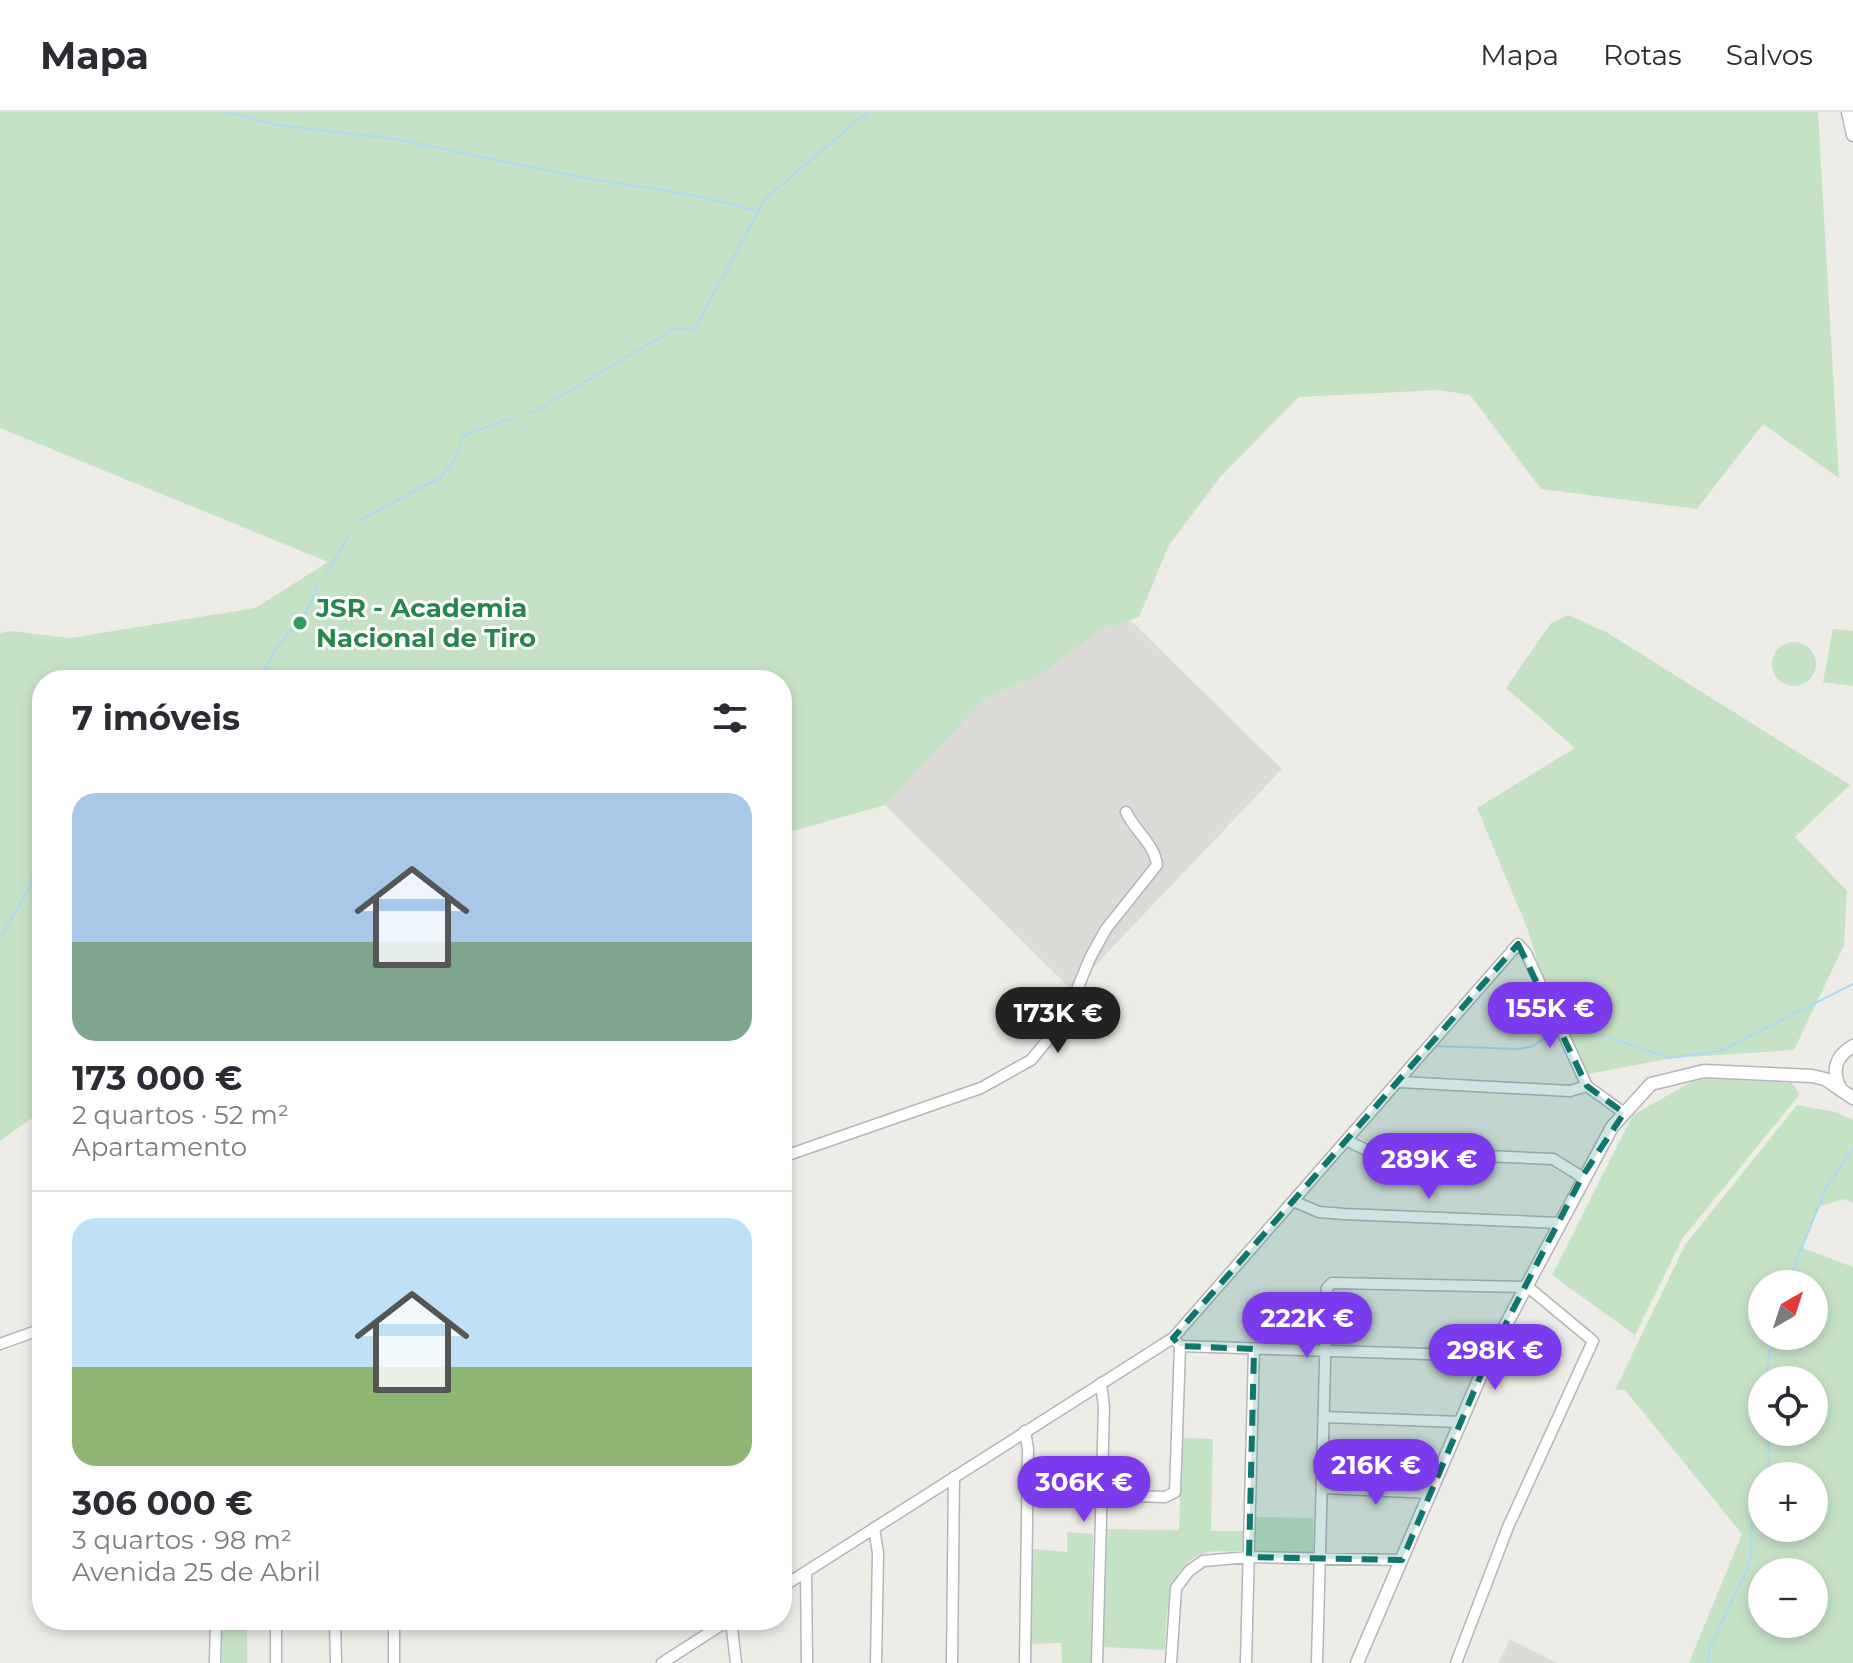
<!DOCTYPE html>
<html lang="pt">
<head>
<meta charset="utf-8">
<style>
  body { margin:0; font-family:Montserrat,sans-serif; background:#f7f7f7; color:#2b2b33; height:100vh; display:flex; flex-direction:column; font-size:30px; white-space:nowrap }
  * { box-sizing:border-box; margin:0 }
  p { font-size:26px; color:#7c7c81 }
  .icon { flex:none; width:44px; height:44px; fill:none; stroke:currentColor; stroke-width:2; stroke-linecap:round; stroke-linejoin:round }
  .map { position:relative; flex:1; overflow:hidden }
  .panel { position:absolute; left:32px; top:558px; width:760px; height:960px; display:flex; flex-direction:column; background:#fff; border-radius:32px; box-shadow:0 4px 12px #0003 }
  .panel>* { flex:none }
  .needle { width:52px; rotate:39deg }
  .buttons { position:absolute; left:1748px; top:1158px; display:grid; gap:16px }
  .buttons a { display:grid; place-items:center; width:80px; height:80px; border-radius:50%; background:#fff; box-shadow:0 4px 12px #0003; font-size:40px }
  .price { position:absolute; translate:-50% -68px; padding:0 18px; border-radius:28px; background:#7c3aed; color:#fff; font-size:26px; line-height:52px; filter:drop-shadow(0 2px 4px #0008) }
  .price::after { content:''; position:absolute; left:50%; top:48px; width:24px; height:18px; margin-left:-12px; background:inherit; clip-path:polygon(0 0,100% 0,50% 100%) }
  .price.current { background:#222; color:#fff }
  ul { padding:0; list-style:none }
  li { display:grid; align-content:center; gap:16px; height:424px; padding:0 40px }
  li+li { border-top:2px solid #e1e1e2 }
  li span { display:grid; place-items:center; height:248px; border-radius:24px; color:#555 }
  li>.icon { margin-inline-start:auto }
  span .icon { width:144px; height:144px; fill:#fffc; stroke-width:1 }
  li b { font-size:34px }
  h2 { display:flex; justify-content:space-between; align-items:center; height:96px; padding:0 40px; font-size:34px }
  header { display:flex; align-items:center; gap:48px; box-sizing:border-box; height:112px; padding:0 40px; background:#fff; border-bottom:2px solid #e1e1e2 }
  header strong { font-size:38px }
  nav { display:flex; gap:44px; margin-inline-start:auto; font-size:28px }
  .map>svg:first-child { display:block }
  .industrial { fill:#dddbd8 }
  .green { fill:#c6e2c5; fill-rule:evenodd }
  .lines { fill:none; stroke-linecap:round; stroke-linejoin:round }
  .stream { stroke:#aed9f5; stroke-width:2 }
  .minor-casing { stroke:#b3b5b9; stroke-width:13 }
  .tertiary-casing { stroke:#b3b5b9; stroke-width:15 }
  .minor { stroke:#fff; stroke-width:10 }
  .tertiary { stroke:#fff; stroke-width:12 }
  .marked { fill:#0f766e; fill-opacity:0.2; stroke:#0f766e; stroke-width:6; stroke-dasharray:16 10; stroke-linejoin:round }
  .leisure-dot { fill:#2e9e5b; stroke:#fff; stroke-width:3 }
  .labels { text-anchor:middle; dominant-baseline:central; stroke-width:6; stroke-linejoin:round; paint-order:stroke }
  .leisure-label { font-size:26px; font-weight:bold; fill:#27864d; stroke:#fff; text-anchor:start }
</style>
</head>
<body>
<header>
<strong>Mapa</strong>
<nav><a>Mapa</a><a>Rotas</a><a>Salvos</a></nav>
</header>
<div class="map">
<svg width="1853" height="1551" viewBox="0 0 1853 1551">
  <rect width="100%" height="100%" fill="#eeece6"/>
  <path class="industrial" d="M 1130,508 L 1282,657 L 1072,878 L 885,693 L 984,588 L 1041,562 L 1099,519 Z
    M 1510,1527 L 1557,1551 L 1498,1551 Z"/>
  <path class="green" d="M 0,0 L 1818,0 L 1839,366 L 1763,312 L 1697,397 L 1541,377 L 1470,283 L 1439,278 L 1299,285 L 1221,364 L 1169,433 L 1139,505 L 1099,519 L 1041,562 L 984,588 L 885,693 L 782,722 L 782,568 L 42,568 L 42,999 L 0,1029 L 0,521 L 11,519 L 70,526 L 255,496 L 328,450 L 0,316 Z
    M 1568,503 L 1608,521 L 1850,673 L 1795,725 L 1847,779 L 1844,833 L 1794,938 L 1673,946 L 1588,962 L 1548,883 L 1527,816 L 1477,696 L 1575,636 L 1506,576 L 1551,511 Z
    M 1833,517 L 1853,519 L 1853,574 L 1823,570 Z
    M1772 552a22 22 0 1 1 44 0a22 22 0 1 1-44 0Z
    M 1698,966 L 1792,971 L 1800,982 L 1682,1127 L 1635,1223 L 1552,1163 L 1633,1003 Z
    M 1797,993 L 1835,1000 L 1853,1008 L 1853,1091 L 1843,1087 L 1818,1095 L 1803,1136 L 1853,1155 L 1853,1551 L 1689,1551 L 1742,1422 L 1625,1278 L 1615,1278 L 1685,1133 ZM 1762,1172 L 1814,1172 L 1814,1224 L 1762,1224 ZM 1762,1268 L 1814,1268 L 1814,1320 L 1762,1320 ZM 1762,1364 L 1814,1364 L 1814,1416 L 1762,1416 ZM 1762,1460 L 1814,1460 L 1814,1512 L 1762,1512 Z
    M 1182,1326 L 1213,1327 L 1211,1419 L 1243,1419 L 1243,1440 C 1232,1440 1216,1438 1205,1441 C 1164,1455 1167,1504 1165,1538 L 1103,1535 L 1107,1417 L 1179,1418 Z
    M 1256,1405 L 1313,1406 L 1314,1443 L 1255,1442 Z
    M 1067,1420 L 1093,1422 L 1091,1551 L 1062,1551 L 1061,1531 L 1030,1532 L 1033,1437 L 1067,1440 Z
    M 222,1508 L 247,1508 L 247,1551 L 222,1551 Z"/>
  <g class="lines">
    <path class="stream" d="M 227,0 L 277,13 L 396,27 L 574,64 L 692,83 L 759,99
      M 532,301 L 676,216 L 694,218 L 765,87 L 867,0
      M 358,409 L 441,365 L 455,347 L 463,324 L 514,305
      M 327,460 L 349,423
      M 260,568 L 275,538 L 306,500 L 318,475
      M 0,826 L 31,773 L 42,712
      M 1563,915 L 1579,915 L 1669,946 L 1720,939 L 1853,872
      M 1433,934 L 1519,937 L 1533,934 L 1557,917
      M 1787,1172 L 1827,1074 L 1853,1037
      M 1765,1268 L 1773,1224
      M 1768,1320 L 1769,1364
      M 1708,1551 L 1709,1537 L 1747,1458 L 1751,1443 L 1752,1402 L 1762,1379"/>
    <g class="minor-casing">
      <path id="minor" d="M 1400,970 L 1570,979 L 1587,974
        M 1348,1029 L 1368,1039 L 1553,1047 L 1582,1065
        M 782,1045 L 981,976 L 1031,948 L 1065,907 L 1090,846 L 1106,817 L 1157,753 C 1155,733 1135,719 1126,700
        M 1293,1089 L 1319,1100 L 1344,1102 L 1561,1111
        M 1173,1226 L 1180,1234 L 1489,1244
        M 0,1232 L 42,1217
        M 1324,1305 L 1460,1310
        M 1323,1376 L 1431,1381
        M 1102,1383 L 1165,1385 L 1175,1380 L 1180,1234
        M 874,1416 L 878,1441 L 876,1551
        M 806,1460 L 807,1551
        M 782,1475 L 1173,1226 L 1518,832 L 1526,841 L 1587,974 L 1624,1001
        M 335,1508 L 336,1551
        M 394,1508 L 394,1551
        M 731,1508 L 736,1551
        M 215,1551 L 216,1508
        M 276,1551 L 276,1508
        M 662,1551 L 729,1508
        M 952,1551 L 954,1365
        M 1025,1551 L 1028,1337 L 1025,1319
        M 1097,1551 L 1104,1295 L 1101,1271
        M 1171,1551 L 1176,1476 L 1189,1459 L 1203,1449 L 1249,1445 L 1402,1448
        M 1246,1551 L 1254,1237
        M 1317,1551 L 1327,1176 L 1332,1171 L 1528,1175 L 1593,1229 L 1508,1415 L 1456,1551"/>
    </g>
    <g class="tertiary-casing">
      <path id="tertiary" d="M 1848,0 L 1853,23
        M 1841,978 C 1831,960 1835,944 1853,934
        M 1357,1551 L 1489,1244 L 1612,1015 L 1651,972 L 1704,959 L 1812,964 L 1825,967 L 1853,986"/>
    </g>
    <use href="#minor" class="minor"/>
    <use href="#tertiary" class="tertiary"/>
  </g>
  <path class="marked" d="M 1518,832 L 1587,974 L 1624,1001 L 1582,1065 L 1489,1244 L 1402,1448 L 1249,1445 L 1254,1237 L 1180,1234 L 1173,1226 Z"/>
  <circle class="leisure-dot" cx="300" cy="511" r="8"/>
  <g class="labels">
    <g class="leisure-label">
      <text x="316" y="496">JSR - Academia<tspan x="316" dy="30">Nacional de Tiro</tspan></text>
    </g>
  </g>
</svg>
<div class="buttons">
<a><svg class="needle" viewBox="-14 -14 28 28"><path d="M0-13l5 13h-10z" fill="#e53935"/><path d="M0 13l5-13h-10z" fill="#7c7c81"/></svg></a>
<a><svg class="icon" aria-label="locate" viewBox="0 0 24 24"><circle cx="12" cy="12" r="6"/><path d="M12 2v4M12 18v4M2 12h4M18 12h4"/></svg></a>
<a>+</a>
<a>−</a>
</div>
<b class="price" style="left:1550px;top:938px">155K €</b>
<b class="price current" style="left:1058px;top:943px">173K €</b>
<b class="price" style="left:1429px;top:1089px">289K €</b>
<b class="price" style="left:1307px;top:1248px">222K €</b>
<b class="price" style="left:1495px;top:1280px">298K €</b>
<b class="price" style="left:1376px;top:1395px">216K €</b>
<b class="price" style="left:1084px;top:1412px">306K €</b>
<section class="panel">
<h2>7 imóveis<svg class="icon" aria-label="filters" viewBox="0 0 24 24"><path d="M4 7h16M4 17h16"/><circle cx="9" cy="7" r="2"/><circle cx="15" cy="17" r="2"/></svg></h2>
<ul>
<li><span style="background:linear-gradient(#a9c7e8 60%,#7fa58c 0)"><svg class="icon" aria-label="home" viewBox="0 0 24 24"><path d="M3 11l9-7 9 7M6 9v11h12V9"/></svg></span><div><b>173 000 €</b><p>2 quartos · 52 m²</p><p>Apartamento</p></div></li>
<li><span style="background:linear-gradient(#bfe0f5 60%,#8fb573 0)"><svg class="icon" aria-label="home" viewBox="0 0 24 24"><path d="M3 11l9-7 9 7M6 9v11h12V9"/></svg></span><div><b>306 000 €</b><p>3 quartos · 98 m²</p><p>Avenida 25 de Abril</p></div></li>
</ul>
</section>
</div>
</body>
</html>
